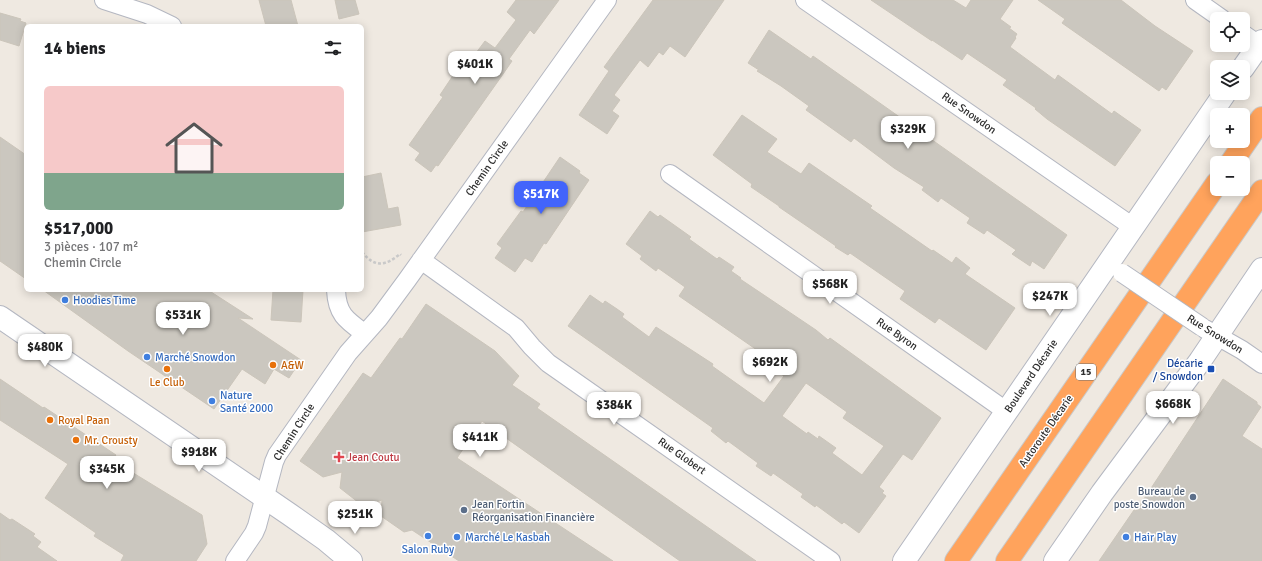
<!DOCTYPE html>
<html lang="fr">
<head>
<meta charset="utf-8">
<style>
  body { margin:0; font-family:Signika,sans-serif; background:#f6f6f6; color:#202124; height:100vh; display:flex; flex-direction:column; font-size:15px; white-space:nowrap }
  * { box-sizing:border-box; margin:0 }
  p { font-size:13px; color:#757577 }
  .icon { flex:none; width:22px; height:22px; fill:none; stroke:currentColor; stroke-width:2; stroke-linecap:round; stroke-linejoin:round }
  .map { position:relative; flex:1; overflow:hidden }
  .side { position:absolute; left:24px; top:24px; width:340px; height:268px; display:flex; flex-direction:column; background:#fff; border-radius:6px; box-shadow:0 2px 10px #0003 }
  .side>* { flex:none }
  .fabs { position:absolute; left:1210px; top:12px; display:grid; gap:8px }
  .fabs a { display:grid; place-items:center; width:40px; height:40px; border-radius:6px; background:#fff; box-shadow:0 2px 10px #0003; font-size:20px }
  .price { position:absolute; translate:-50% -34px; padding:0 9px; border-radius:8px; background:#fff; color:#222; font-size:13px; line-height:26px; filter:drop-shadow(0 1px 2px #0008) }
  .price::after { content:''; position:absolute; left:50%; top:24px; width:12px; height:9px; margin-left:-6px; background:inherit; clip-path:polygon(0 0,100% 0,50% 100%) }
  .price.active { background:#4264fb; color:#fff }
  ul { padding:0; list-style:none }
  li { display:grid; align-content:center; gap:8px; height:212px; padding:0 20px }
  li+li { border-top:1px solid #e0e0e0 }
  li span { display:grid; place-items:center; height:124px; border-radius:6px; color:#555 }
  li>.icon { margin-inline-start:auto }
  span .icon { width:72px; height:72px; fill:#fffc; stroke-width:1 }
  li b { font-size:17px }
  h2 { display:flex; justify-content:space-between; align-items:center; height:48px; padding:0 20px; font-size:17px }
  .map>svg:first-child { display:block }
  .building { fill:#cbc7bf; stroke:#cbc5ba; fill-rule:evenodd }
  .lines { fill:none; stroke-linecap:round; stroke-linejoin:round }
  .minor-casing { stroke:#b4b7c1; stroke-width:20 }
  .tertiary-casing { stroke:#b4b7c1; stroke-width:24 }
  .secondary-casing { stroke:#b4b7c1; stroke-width:24 }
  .motorway-casing { stroke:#c9c9c9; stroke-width:24 }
  .path { stroke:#c9c9c9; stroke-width:2.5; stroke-dasharray:3 2; stroke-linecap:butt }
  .minor { stroke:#fff; stroke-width:18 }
  .tertiary { stroke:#fff; stroke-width:22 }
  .secondary { stroke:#fff; stroke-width:22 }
  .motorway { stroke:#ffa35c; stroke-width:22 }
  .minor-bridge-casing { stroke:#b4b7c1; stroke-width:20; stroke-linecap:butt }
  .minor-bridge { stroke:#fff; stroke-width:18 }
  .shop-dot { fill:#3f7fe0; stroke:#fff; stroke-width:1.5 }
  .food-dot { fill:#e8710a; stroke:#fff; stroke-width:1.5 }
  .transit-dot { fill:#1a4fb4; stroke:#fff; stroke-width:1.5 }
  .health-dot { fill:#e0444e; stroke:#fff; stroke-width:1.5 }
  .service-dot { fill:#5c6f8a; stroke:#fff; stroke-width:1.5 }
  .labels { text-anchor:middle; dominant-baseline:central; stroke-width:3; stroke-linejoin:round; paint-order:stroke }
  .shield { fill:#fff; stroke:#6d6d6d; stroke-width:1 }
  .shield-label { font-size:10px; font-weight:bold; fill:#2e2e2e }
  .street-label { font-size:11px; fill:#2e2e2e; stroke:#fff }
  .shop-label { font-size:11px; fill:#366cbe; stroke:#fff; text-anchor:start }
  .transit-label { font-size:11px; fill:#164399; stroke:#fff; text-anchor:end }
  .food-label { font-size:11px; fill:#c56008; stroke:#fff; text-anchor:start }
  .health-label { font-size:11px; fill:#be3a42; stroke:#fff; text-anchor:start }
  .service-label { font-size:11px; fill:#4e5e75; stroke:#fff; text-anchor:end }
</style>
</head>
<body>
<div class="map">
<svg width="1262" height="561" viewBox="0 0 1262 561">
  <rect width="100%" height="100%" fill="#efe9e1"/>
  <path class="building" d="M 259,0 L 291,0 L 298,26 L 266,26 Z
    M 335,0 L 355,0 L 359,14 L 339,19 Z
    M 516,0 L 559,0 L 534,34 L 530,30 L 509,59 L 512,61 L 501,77 L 438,166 L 436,165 L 431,172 L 415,160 L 420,153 L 409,145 L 443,97 L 440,95 L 454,74 L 458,77 L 485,41 L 495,48 L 516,20 L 507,12 Z
    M 653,0 L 724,0 L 685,57 L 670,46 L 663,55 L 659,52 L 648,67 L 640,60 L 614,95 L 620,100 L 612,111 L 619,116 L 607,134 L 579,115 L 609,71 L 604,67 Z
    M 871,0 L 953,0 L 966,8 L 971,0 L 1013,0 L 1000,19 L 1011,27 L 1009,28 L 1017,34 L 1015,37 L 1016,38 L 1010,47 L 1055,80 L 1058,75 L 1112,114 L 1114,111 L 1141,130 L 1115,166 L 1047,119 L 1035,109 L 1036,108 L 1003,85 L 1007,80 L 967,53 L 962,60 L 932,40 L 932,41 Z
    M 1038,0 L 1121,0 L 1155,26 L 1193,51 L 1166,90 L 1162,87 L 1159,91 L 1062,23 L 1065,19 Z
    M 0,13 L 21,19 L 20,21 L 26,23 L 19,46 L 0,40 Z
    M 769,30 L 811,59 L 813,56 L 1067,235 L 1044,269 L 1032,261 L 1030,266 L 1012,254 L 1016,250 L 987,230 L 984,234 L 967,223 L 970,218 L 941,198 L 938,202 L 922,190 L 924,187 L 894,168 L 854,138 L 851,142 L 806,110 L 809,106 L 781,86 L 757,71 L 759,70 L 748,63 Z
    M 742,115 L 777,139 L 767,152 L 801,174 L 809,163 L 872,206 L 870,208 L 932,251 L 933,250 L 952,263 L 956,257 L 970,268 L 965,274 L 1015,308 L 986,350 L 939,318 L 935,323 L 900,299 L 905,291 L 850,253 L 848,255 L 835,247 L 836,246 L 779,207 L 779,206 L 751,187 L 752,184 L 713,155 Z
    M 0,137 L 26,155 L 26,279 L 0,261 Z
    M 560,157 L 580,171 L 579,173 L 589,180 L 546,244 L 544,243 L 532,262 L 525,258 L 515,272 L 495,258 L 502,248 L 497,244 L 521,211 L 523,212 Z
    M 381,173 L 388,209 L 398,207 L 401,225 L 362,232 L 362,177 Z
    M 650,211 L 658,217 L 660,215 L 691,237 L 689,239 L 717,259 L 719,257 L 734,267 L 731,271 L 741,278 L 740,279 L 816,330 L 828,340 L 830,338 L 941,418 L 912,460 L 903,454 L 879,487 L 884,491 L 882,493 L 886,496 L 859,533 L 844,522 L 842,524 L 816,505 L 815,507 L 801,497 L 803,494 L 773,473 L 771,476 L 756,466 L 758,463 L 728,441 L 726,443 L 711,431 L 713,428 L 568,326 L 590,295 L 603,304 L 605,301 L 617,309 L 624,314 L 622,317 L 649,337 L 656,327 L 713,364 L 712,366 L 764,403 L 784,376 L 754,354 L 757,350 L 679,296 L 685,287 L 658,268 L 656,271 L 640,259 L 642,256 L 626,244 ZM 806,383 L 847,412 L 843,418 L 884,446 L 862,475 L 832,453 L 836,448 L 819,436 L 818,439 L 808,432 L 807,434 L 782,416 Z
    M 43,290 L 208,290 L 253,319 L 238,318 L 301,360 L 289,378 L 274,369 L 265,384 L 242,369 L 214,409 L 128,351 Z
    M 273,290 L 303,290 L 301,322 L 271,320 Z
    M 426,304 L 495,351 L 519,376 L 512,385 L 540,404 L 537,408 L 756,561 L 680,561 L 482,421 L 457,458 L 613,561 L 459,561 L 412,530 L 404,532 L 381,516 L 382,500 L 363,506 L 340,488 L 342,472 L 323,477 L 300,461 L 363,373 L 371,378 L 400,338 L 402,339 Z
    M 0,379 L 43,408 L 44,407 L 116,455 L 112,460 L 202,515 L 207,544 L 196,561 L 121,561 L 124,555 L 94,536 L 96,533 L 45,498 L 68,464 L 0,420 Z
    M 1223,379 L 1257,402 L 1257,404 L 1261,407 L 1242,436 L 1262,449 L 1262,561 L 1099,561 L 1134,510 L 1136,511 Z
    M 0,513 L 10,520 L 12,519 L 35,534 L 33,536 L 41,542 L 37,547 L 57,561 L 0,561 Z"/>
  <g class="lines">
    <g class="minor-casing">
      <path id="minor" d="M 104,0 L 147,14 L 172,26
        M 805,0 L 1133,227
        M 1195,0 L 1222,19
        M 1243,34 L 1259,45
        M 670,174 L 1006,411
        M 421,260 L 516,328 L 532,347 L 548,363 L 831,561
        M 336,290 C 337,314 346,320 364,333
        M 1205,329 L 1242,350 L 1262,364
        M 235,561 L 254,533 L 257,526 L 274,462 L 277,455 L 348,353 L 379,318 L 407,280 L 607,0"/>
    </g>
    <g class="tertiary-casing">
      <path id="tertiary" d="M 0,317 L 289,514 L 326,540 L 351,561"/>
    </g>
    <g class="secondary-casing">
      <path id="secondary" d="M 1243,68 L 1262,41
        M 904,561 L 1225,93
        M 1055,561 L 1102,493 L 1200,361 L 1262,269"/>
    </g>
    <g class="motorway-casing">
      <path id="motorway" d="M 1231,163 L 1262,118
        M 956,561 L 1217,183
        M 1007,561 L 1262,191"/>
    </g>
    <path class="path" d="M 362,252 C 375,268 385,266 400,254 L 401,255"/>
    <use href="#minor" class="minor"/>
    <use href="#tertiary" class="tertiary"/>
    <use href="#secondary" class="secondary"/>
    <use href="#motorway" class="motorway"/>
    <g class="minor-bridge-casing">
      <path id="minor-bridge" d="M 1122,273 L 1202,327"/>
    </g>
    <use href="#minor-bridge" class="minor-bridge"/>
  </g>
  <g class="shop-dot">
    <circle cx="65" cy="300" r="4"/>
    <circle cx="147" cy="357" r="4"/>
    <circle cx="212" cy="401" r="4"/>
    <circle cx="428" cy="536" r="4"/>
    <circle cx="457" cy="537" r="4"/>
    <circle cx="1126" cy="537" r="4"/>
  </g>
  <g class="food-dot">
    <circle cx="273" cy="365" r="4"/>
    <circle cx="167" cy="369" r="4"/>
    <circle cx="50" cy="420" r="4"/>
    <circle cx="76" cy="440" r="4"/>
  </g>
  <rect class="transit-dot" x="1207" y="365" width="8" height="8" rx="2"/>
  <path class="health-dot" d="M337 451h4v4h4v4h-4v4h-4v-4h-4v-4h4z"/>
  <g class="service-dot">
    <circle cx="1193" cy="497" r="4"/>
    <circle cx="464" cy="510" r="4"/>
  </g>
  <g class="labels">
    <rect class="shield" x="1076" y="364" width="20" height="16" rx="3"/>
    <g class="shield-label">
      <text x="1086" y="372">15</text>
    </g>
    <g class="street-label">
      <text transform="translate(969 113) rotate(35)">Rue Snowdon</text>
      <text transform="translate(487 168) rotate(-55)">Chemin Circle</text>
      <text transform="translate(897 334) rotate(35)">Rue Byron</text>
      <text transform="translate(1215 334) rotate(32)">Rue Snowdon</text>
      <text transform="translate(1031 376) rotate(-56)">Boulevard Décarie</text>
      <text transform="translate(1046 431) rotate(-55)">Autoroute Décarie</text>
      <text transform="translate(294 432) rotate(-57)">Chemin Circle</text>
      <text transform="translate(682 456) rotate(35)">Rue Globert</text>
    </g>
    <g class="shop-label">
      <text x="73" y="300">Hoodies Time</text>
      <text x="155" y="357">Marché Snowdon</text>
      <text x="220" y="395">Nature<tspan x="220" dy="13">Santé 2000</tspan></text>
      <text x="465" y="537">Marché Le Kasbah</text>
      <text x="1134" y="537">Hair Play</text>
      <text x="428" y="549" text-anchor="middle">Salon Ruby</text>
    </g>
    <g class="transit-label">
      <text x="1203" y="363">Décarie<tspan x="1203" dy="13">/ Snowdon</tspan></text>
    </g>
    <g class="food-label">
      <text x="281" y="365">A&amp;W</text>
      <text x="167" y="382" text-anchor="middle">Le Club</text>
      <text x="58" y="420">Royal Paan</text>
      <text x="84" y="440">Mr. Crousty</text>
    </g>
    <g class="health-label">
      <text x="347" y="457">Jean Coutu</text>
    </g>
    <g class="service-label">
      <text x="1185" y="491">Bureau de<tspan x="1185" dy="13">poste Snowdon</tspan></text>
      <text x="472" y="504" text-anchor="start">Jean Fortin<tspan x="472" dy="13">Réorganisation Financière</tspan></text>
    </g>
  </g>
</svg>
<div class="fabs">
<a><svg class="icon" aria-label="locate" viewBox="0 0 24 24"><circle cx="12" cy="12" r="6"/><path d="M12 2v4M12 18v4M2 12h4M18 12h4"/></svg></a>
<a><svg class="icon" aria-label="layers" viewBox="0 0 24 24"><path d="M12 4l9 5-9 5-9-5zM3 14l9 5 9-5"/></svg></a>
<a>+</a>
<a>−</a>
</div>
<b class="price" style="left:475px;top:85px">$401K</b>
<b class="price" style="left:908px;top:150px">$329K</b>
<b class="price active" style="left:541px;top:215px">$517K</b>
<b class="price" style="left:830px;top:305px">$568K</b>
<b class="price" style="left:1050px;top:317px">$247K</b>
<b class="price" style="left:183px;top:336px">$531K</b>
<b class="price" style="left:45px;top:368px">$480K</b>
<b class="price" style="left:770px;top:383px">$692K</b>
<b class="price" style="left:1173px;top:425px">$668K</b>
<b class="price" style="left:614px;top:426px">$384K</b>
<b class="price" style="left:480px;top:458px">$411K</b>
<b class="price" style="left:199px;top:473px">$918K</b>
<b class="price" style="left:107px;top:490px">$345K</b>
<b class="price" style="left:355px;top:535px">$251K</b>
<section class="side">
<h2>14 biens<svg class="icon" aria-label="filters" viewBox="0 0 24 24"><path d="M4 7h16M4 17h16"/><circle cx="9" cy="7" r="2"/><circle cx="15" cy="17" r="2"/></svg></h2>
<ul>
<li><span style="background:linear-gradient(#f6c9c9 70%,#7fa58c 0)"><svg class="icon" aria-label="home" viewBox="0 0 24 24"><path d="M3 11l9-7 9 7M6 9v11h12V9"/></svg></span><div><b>$517,000</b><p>3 pièces · 107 m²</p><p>Chemin Circle</p></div></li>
</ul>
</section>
</div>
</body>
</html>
